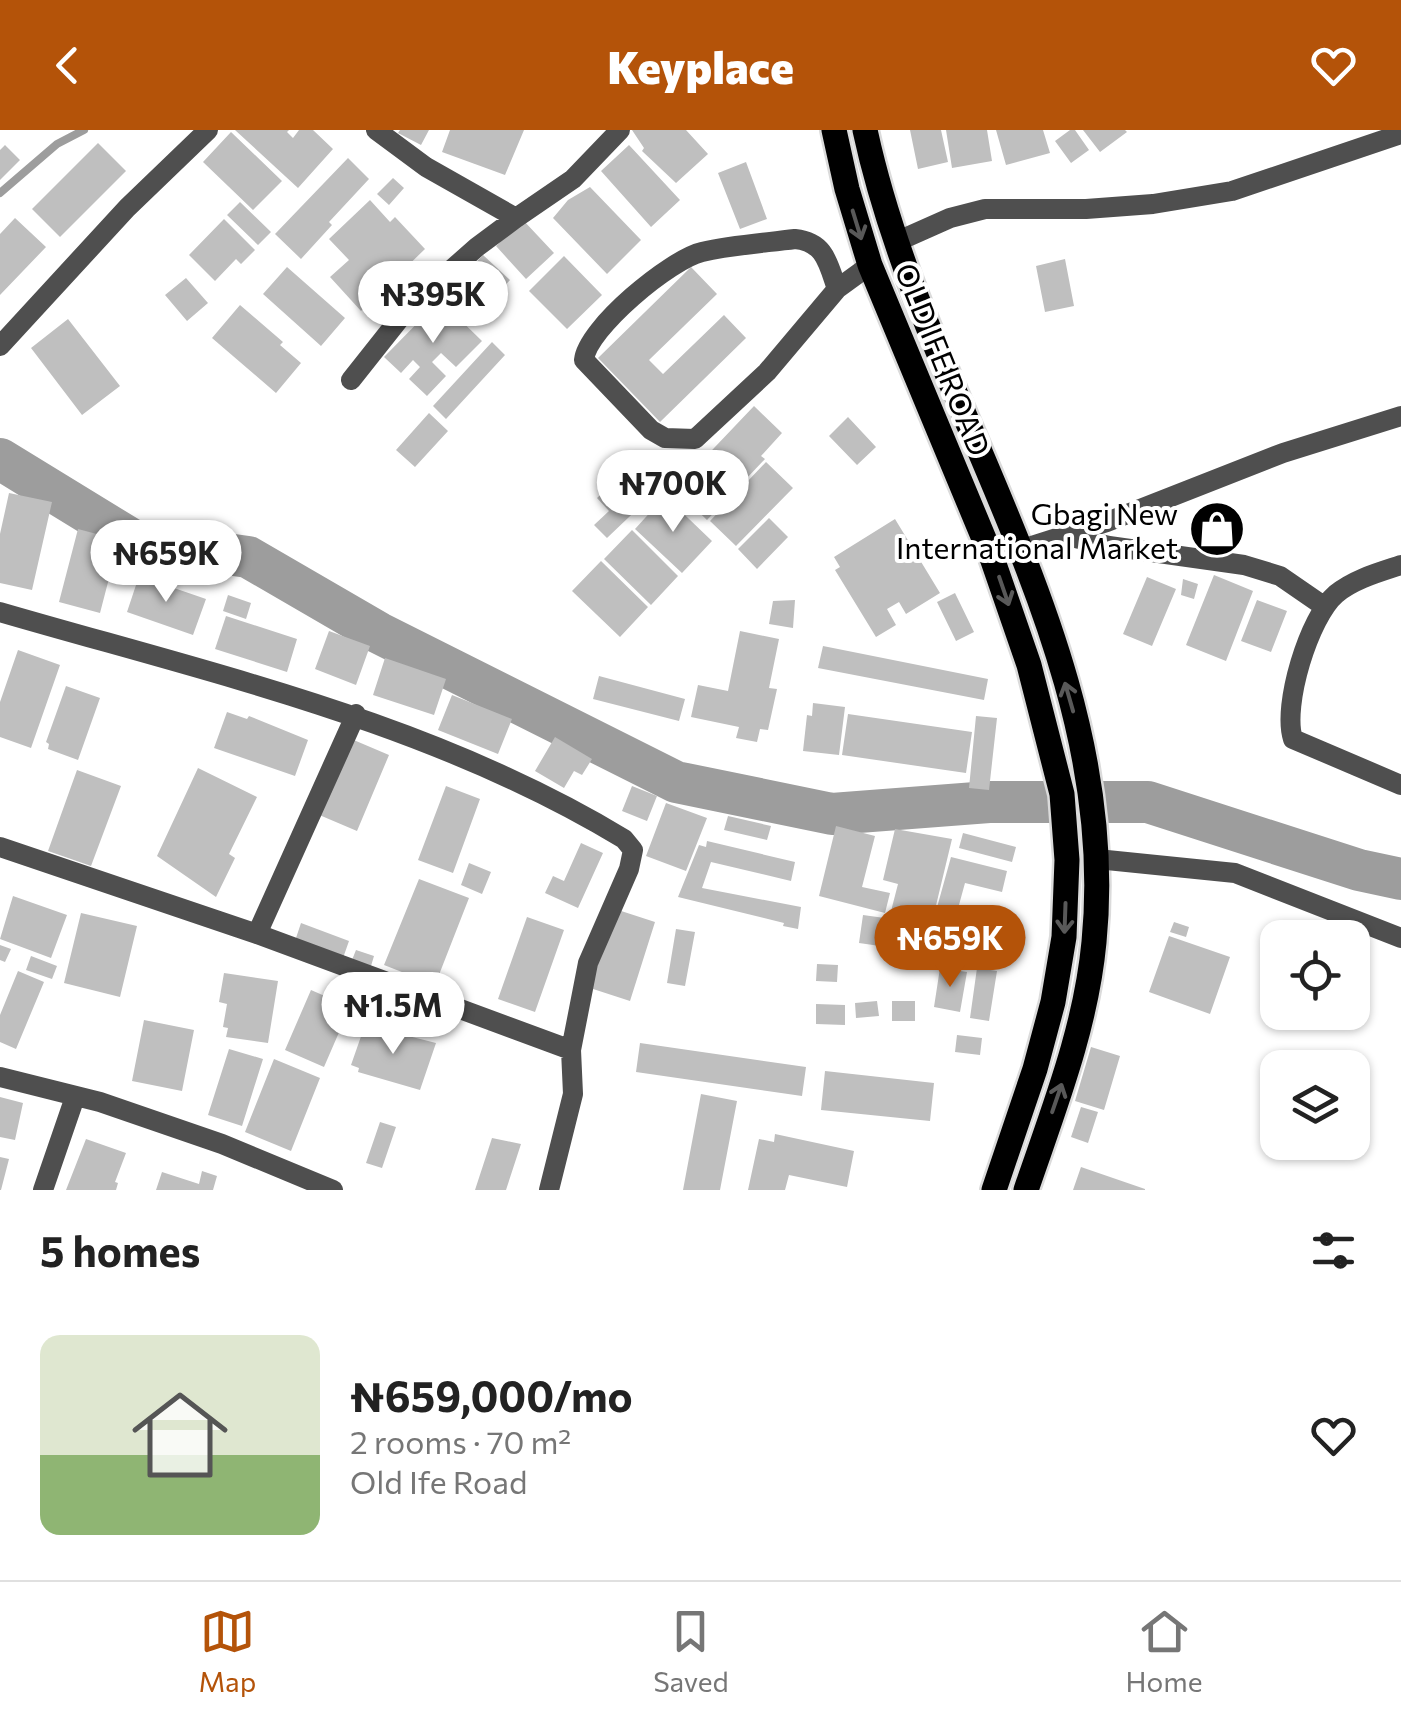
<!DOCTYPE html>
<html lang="en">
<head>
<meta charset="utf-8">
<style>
  body { margin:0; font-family:Commissioner,sans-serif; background:#f2f2f2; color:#222; height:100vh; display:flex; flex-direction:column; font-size:38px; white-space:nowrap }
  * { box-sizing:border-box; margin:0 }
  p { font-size:32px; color:#767676 }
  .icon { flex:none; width:55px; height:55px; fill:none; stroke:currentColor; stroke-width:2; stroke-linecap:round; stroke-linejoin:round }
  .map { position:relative; height:1060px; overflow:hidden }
  .details { display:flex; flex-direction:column; background:#fff; flex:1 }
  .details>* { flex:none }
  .tools { position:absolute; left:1260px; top:790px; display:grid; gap:20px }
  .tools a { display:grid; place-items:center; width:110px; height:110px; border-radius:20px; background:#fff; box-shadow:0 2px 8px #0004; font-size:50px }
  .price { position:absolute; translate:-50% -85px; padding:0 22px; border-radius:35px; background:#fff; color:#222; font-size:32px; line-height:65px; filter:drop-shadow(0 2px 5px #0008) }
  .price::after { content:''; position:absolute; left:50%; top:60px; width:30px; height:22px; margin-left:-15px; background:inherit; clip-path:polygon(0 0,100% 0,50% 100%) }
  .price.active { background:#b45309; color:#fff }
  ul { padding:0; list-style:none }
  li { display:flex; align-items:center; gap:30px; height:250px; padding:0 40px }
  li span { display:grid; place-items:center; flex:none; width:280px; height:200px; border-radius:20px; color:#555 }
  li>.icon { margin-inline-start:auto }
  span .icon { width:120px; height:120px; fill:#fffc; stroke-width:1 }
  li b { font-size:42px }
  h2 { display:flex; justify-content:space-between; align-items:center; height:120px; padding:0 40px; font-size:42px }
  header { display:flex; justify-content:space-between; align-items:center; height:130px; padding:0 40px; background:#b45309; color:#fff; font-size:45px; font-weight:800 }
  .menu { display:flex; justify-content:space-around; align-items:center; height:140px; border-top:2px solid #e0e0e0; background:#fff; font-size:28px; color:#767676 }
  .menu a { display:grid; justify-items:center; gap:5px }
  .menu .active { color:#b45309 }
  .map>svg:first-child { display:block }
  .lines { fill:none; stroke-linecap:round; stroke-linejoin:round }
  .stream { stroke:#9d9d9d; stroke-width:8 }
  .river { stroke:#9d9d9d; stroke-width:42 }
  .building { fill:#bfbfbf }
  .primary-casing { stroke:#dbdbdb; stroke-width:30 }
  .street { stroke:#4f4f4f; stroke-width:20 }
  .primary { stroke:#000; stroke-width:25 }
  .oneway { stroke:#595959 }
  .labels { text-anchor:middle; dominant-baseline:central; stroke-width:8; stroke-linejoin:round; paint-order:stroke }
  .street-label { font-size:30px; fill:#000; stroke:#fff }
  .poi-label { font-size:30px; fill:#000; stroke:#fff; text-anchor:end }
</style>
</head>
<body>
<header><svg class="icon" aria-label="back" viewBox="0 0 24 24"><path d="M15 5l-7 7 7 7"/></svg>Keyplace<svg class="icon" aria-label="heart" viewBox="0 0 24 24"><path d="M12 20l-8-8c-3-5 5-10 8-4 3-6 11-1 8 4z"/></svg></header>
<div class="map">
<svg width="1401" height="1060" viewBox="0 0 1401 1060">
  <rect width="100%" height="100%" fill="#fff"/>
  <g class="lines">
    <path class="stream" d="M 0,63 L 57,14 L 84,0"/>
    <path class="river" d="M 0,329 L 134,411 L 248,427 L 379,503 L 676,652 L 832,684 L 989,672 L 1148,672 L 1359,740 L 1401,749"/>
  </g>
  <path class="building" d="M 235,0 L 289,0 L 287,2 L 293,8 L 299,0 L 313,0 L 333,19 L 298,58 Z
    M 400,0 L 429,0 L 421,15 L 398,3 Z
    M 450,0 L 524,0 L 505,45 L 442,22 Z
    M 632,0 L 686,0 L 708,24 L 676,53 L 642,21 L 644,18 Z
    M 910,0 L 941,0 L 948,32 L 918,39 Z
    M 946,0 L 987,0 L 992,31 L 952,38 Z
    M 996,0 L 1043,0 L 1050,23 L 1006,35 Z
    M 1070,0 L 1075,0 L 1089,20 L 1071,33 L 1055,11 Z
    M 1083,0 L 1125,0 L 1127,2 L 1100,22 Z
    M 231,2 L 282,51 L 253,80 L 203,32 Z
    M 98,13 L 126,41 L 60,107 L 32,79 Z
    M 5,15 L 20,30 L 0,50 L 0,20 Z
    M 629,15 L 680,70 L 651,97 L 601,41 Z
    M 348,28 L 369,49 L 329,92 L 332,95 L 301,129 L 275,104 Z
    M 746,32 L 767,89 L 740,99 L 718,43 Z
    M 393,48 L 404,58 L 389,75 L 377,64 Z
    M 590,57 L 641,110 L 607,144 L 553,88 L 568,70 Z
    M 370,70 L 390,92 L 395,87 L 425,119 L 361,181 L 330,147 L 349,130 L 329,109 Z
    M 240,72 L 271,102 L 258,115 L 227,85 Z
    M 15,88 L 46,117 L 0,165 L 0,104 Z
    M 224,89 L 255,120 L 241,134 L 236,129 L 215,151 L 189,125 Z
    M 523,90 L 554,123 L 526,149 L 496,116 Z
    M 483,125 L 510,150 L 487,175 L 490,178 L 481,188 L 451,159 Z
    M 564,126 L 602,165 L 567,199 L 529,161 Z
    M 1065,129 L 1074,176 L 1045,182 L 1036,136 Z
    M 287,137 L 345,188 L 321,216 L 263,164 Z
    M 691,137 L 717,164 L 649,230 L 663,244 L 724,185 L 746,208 L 660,292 L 598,228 Z
    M 186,148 L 208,173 L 187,191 L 165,165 Z
    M 440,170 L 482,211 L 456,237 L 441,223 L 432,232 L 446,246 L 427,266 L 409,249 L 420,237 L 413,230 L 401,243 L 384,227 Z
    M 240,175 L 283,212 L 280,215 L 301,233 L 276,263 L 212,208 Z
    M 68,189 L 120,256 L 82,285 L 31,218 Z
    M 492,212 L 505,225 L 446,289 L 433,276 Z
    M 754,276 L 782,303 L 761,326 L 765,329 L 707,390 L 675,359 Z
    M 429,283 L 448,301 L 415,337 L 396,320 Z
    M 848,287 L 876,317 L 857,335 L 829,306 Z
    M 647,321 L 671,347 L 607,408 L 594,395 L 609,381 L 597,368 Z
    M 766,332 L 793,358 L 736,416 L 710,391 Z
    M 9,363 L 52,372 L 32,460 L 0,453 L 0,404 Z
    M 665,366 L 712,411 L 682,443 L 635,399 Z
    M 769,388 L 788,407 L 757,439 L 738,419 Z
    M 895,389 L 940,463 L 906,484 L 899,472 L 887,479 L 896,495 L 876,507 L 835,440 L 840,437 L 834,427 Z
    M 78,399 L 119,410 L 100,483 L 59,472 Z
    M 632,400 L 678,446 L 651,475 L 604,429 Z
    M 601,431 L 648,477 L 620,507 L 572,461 Z
    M 1214,445 L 1253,461 L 1226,531 L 1186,515 Z
    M 139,446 L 206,469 L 193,505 L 127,482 Z
    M 1147,447 L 1176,459 L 1152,516 L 1123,504 Z
    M 1183,449 L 1198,454 L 1194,469 L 1181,465 Z
    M 955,463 L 974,502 L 956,511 L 937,472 Z
    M 228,465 L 251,473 L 246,489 L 223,481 Z
    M 795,470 L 793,498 L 769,494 L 773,471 Z
    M 1257,470 L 1287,481 L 1271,522 L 1241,511 Z
    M 226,486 L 297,509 L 287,542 L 215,519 Z
    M 329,501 L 370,516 L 356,555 L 315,539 Z
    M 740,501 L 779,509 L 769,558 L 777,559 L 768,600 L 760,599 L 757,612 L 736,608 L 739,597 L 691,587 L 698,555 L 728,561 Z
    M 823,516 L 988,549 L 984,570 L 818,538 Z
    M 18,520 L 60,535 L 31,618 L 0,607 L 0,572 Z
    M 385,528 L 446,549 L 434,585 L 373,565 Z
    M 599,546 L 685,569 L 679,591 L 593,569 Z
    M 66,556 L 100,568 L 78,630 L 48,619 L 49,614 L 46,612 Z
    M 452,565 L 512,589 L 498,624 L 438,600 Z
    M 813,573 L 845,577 L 839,625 L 803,621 L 807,585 L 812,586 Z
    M 227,582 L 247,589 L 249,586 L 308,610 L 295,646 L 214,618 Z
    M 848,584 L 972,602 L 966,643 L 842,625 Z
    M 976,586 L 997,588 L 989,660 L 969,658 Z
    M 555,607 L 592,629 L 582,645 L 574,641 L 564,658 L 535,641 Z
    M 349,608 L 389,625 L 357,701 L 317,684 Z
    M 198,638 L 257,667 L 229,724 L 235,728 L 216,767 L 157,726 Z
    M 77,640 L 121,656 L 91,736 L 48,721 Z
    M 446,656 L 480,669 L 453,743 L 418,730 Z
    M 632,656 L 657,666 L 647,691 L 622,681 Z
    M 666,673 L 707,688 L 686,741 L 646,726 Z
    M 728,686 L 771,696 L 767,710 L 724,700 Z
    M 836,696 L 875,706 L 862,757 L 890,763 L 885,783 L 819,766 Z
    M 895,699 L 952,709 L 932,792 L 890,785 L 898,754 L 883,750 Z
    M 963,703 L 1016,717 L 1012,732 L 959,718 Z
    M 707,711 L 795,732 L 791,751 L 711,732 L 702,758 L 801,777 L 798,799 L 783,796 L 784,793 L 678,767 L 699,715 L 706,717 Z
    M 581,713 L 603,723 L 578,778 L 545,763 L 553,746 L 564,751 Z
    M 951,727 L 1007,741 L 1002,762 L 965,753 L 951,804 L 931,799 Z
    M 469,733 L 491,742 L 482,764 L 461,755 Z
    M 419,749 L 469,768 L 435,855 L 384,835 Z
    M 13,766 L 67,785 L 51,828 L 0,809 Z
    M 615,779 L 655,792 L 630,871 L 590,858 Z
    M 81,783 L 137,796 L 120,867 L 64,853 Z
    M 961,784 L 1004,794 L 999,815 L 955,805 Z
    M 863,785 L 913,792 L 908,820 L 859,813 Z
    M 527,787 L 564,800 L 535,882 L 498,869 Z
    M 1174,792 L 1189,797 L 1186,807 L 1170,802 Z
    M 301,793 L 349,811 L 343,828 L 295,811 Z
    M 676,799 L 695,802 L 685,856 L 667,853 Z
    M 1169,806 L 1230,827 L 1210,884 L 1149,862 Z
    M 0,815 L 11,819 L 5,832 L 0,830 Z
    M 356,820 L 374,826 L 371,836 L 352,830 Z
    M 31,826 L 57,836 L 52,849 L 26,840 Z
    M 817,834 L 838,835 L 837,852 L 816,851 Z
    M 940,838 L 967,842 L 960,882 L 934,877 Z
    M 977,838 L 997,841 L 989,891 L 970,888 Z
    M 18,841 L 44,852 L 16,919 L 0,912 L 0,885 Z
    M 224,843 L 278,851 L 268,913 L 226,907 L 228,898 L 223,897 L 227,874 L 219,872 Z
    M 311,860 L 350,877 L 324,937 L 285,920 Z
    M 877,871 L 879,886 L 856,888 L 855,873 Z
    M 892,871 L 915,871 L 915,891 L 892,891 Z
    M 816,874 L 845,875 L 845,895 L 816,894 Z
    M 144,890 L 194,900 L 182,961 L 132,951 Z
    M 365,895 L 436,913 L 420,960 L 358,942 L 359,938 L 351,935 Z
    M 957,905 L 982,908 L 980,925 L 955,922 Z
    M 640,913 L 806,937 L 802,966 L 636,942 Z
    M 1091,917 L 1120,926 L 1104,980 L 1075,971 Z
    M 229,919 L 263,929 L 242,996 L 208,985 Z
    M 274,929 L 320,948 L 291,1021 L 245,1002 Z
    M 825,941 L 934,953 L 930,991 L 821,980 Z
    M 701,964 L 737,971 L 720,1060 L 683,1060 Z
    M 0,967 L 23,973 L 15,1010 L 0,1007 Z
    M 1081,977 L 1098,982 L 1088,1013 L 1071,1007 Z
    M 380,992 L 396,997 L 382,1038 L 366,1033 Z
    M 775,1004 L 854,1021 L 847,1057 L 789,1045 L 785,1060 L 748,1060 L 759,1009 L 774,1012 Z
    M 492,1008 L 521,1014 L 506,1060 L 475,1060 Z
    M 86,1009 L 126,1023 L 115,1052 L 118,1053 L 116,1060 L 66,1060 Z
    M 0,1027 L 9,1029 L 1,1060 L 0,1060 Z
    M 1081,1037 L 1145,1059 L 1145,1060 L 1073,1060 Z
    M 202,1041 L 217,1046 L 213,1060 L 156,1060 L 162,1042 L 199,1054 Z"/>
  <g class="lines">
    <g class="primary-casing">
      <path id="primary" d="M 834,0 L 847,59 L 870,135 L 992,428 L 1029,535 L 1062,664 L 1067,730 L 1064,807 L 1053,872 L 1035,939 L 994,1060
        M 865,0 C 924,274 1123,521 1094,812 C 1086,898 1054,978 1026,1060"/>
    </g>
    <path class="street" d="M 376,0 L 426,37 L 516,88 L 573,49 L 620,0
      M 896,112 L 950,88 L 985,79 L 1086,79 L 1153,74 L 1232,61 L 1401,4
      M 837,159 C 828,133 825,112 795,109 C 764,113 732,115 702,122 C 671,129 587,198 584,230 L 651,300 L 665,308 L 695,309 L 767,242 L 837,159 L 870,135
      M 0,216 L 127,78 L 208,0
      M 351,250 L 408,178 L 477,117 L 516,88
      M 1067,406 L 1109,416 L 1244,435 L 1280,446 L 1325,477
      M 1019,420 L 1107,392 L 1283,323 L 1401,286
      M 1401,435 C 1380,442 1354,449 1336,464 C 1309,487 1282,576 1293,609 L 1401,655
      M 0,482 C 213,544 433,593 624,709 L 633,720 L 629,739 L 588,833 L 571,920 L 573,964 L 549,1060
      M 0,717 L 257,804 L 571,920
      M 1097,729 L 1235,743 L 1401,808
      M 257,804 L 356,584
      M 0,947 L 100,972 L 222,1014 L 333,1060
      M 43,1060 L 75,967"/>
    <use href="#primary" class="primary"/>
  </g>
  <defs><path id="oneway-shaft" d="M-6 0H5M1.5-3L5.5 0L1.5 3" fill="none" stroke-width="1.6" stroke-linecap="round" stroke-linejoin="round" transform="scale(2.5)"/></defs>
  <g class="oneway">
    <use href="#oneway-shaft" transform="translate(857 95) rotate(73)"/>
    <use href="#oneway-shaft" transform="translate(1004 461) rotate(71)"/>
    <use href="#oneway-shaft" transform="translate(1069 567) rotate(-106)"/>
    <use href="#oneway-shaft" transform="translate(1065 788) rotate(92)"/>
    <use href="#oneway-shaft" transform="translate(1057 968) rotate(-71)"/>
  </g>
  <defs>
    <g id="shop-disc" transform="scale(2.875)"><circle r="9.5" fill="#000" stroke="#fff"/><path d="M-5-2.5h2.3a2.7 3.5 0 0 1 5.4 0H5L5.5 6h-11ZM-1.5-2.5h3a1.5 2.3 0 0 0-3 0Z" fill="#fff"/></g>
  </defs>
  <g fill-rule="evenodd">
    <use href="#shop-disc" x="1217" y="399"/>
  </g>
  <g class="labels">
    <g class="street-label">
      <text transform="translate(944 229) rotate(68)">OLD IFE ROAD</text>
    </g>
    <g class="poi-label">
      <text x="1178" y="382">Gbagi New<tspan x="1178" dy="34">International Market</tspan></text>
    </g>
  </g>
</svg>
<div class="tools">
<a><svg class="icon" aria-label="locate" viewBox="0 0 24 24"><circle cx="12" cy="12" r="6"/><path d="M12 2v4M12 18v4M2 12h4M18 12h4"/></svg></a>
<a><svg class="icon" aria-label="layers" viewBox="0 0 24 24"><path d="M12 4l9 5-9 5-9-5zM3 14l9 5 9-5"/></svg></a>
</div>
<b class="price" style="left:433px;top:216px">₦395K</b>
<b class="price" style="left:673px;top:405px">₦700K</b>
<b class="price" style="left:166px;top:475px">₦659K</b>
<b class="price active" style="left:950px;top:860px">₦659K</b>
<b class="price" style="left:393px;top:927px">₦1.5M</b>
</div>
<section class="details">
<h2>5 homes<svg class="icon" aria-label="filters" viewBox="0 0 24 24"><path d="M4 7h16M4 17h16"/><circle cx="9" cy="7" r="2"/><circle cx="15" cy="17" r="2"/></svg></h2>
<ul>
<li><span style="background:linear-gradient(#dfe7d0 60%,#8fb573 0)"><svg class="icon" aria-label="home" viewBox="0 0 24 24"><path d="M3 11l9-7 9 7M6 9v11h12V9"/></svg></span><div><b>₦659,000/mo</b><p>2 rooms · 70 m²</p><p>Old Ife Road</p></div><svg class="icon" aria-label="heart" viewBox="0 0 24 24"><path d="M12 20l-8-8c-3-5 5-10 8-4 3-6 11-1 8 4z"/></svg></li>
</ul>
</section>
<nav class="menu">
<a class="active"><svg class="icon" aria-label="map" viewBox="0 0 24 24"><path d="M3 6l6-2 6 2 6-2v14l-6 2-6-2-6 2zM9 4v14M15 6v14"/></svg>Map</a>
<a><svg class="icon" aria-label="saved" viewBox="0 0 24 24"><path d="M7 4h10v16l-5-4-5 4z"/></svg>Saved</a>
<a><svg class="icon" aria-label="home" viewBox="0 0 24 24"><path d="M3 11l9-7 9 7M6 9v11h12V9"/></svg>Home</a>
</nav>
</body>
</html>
